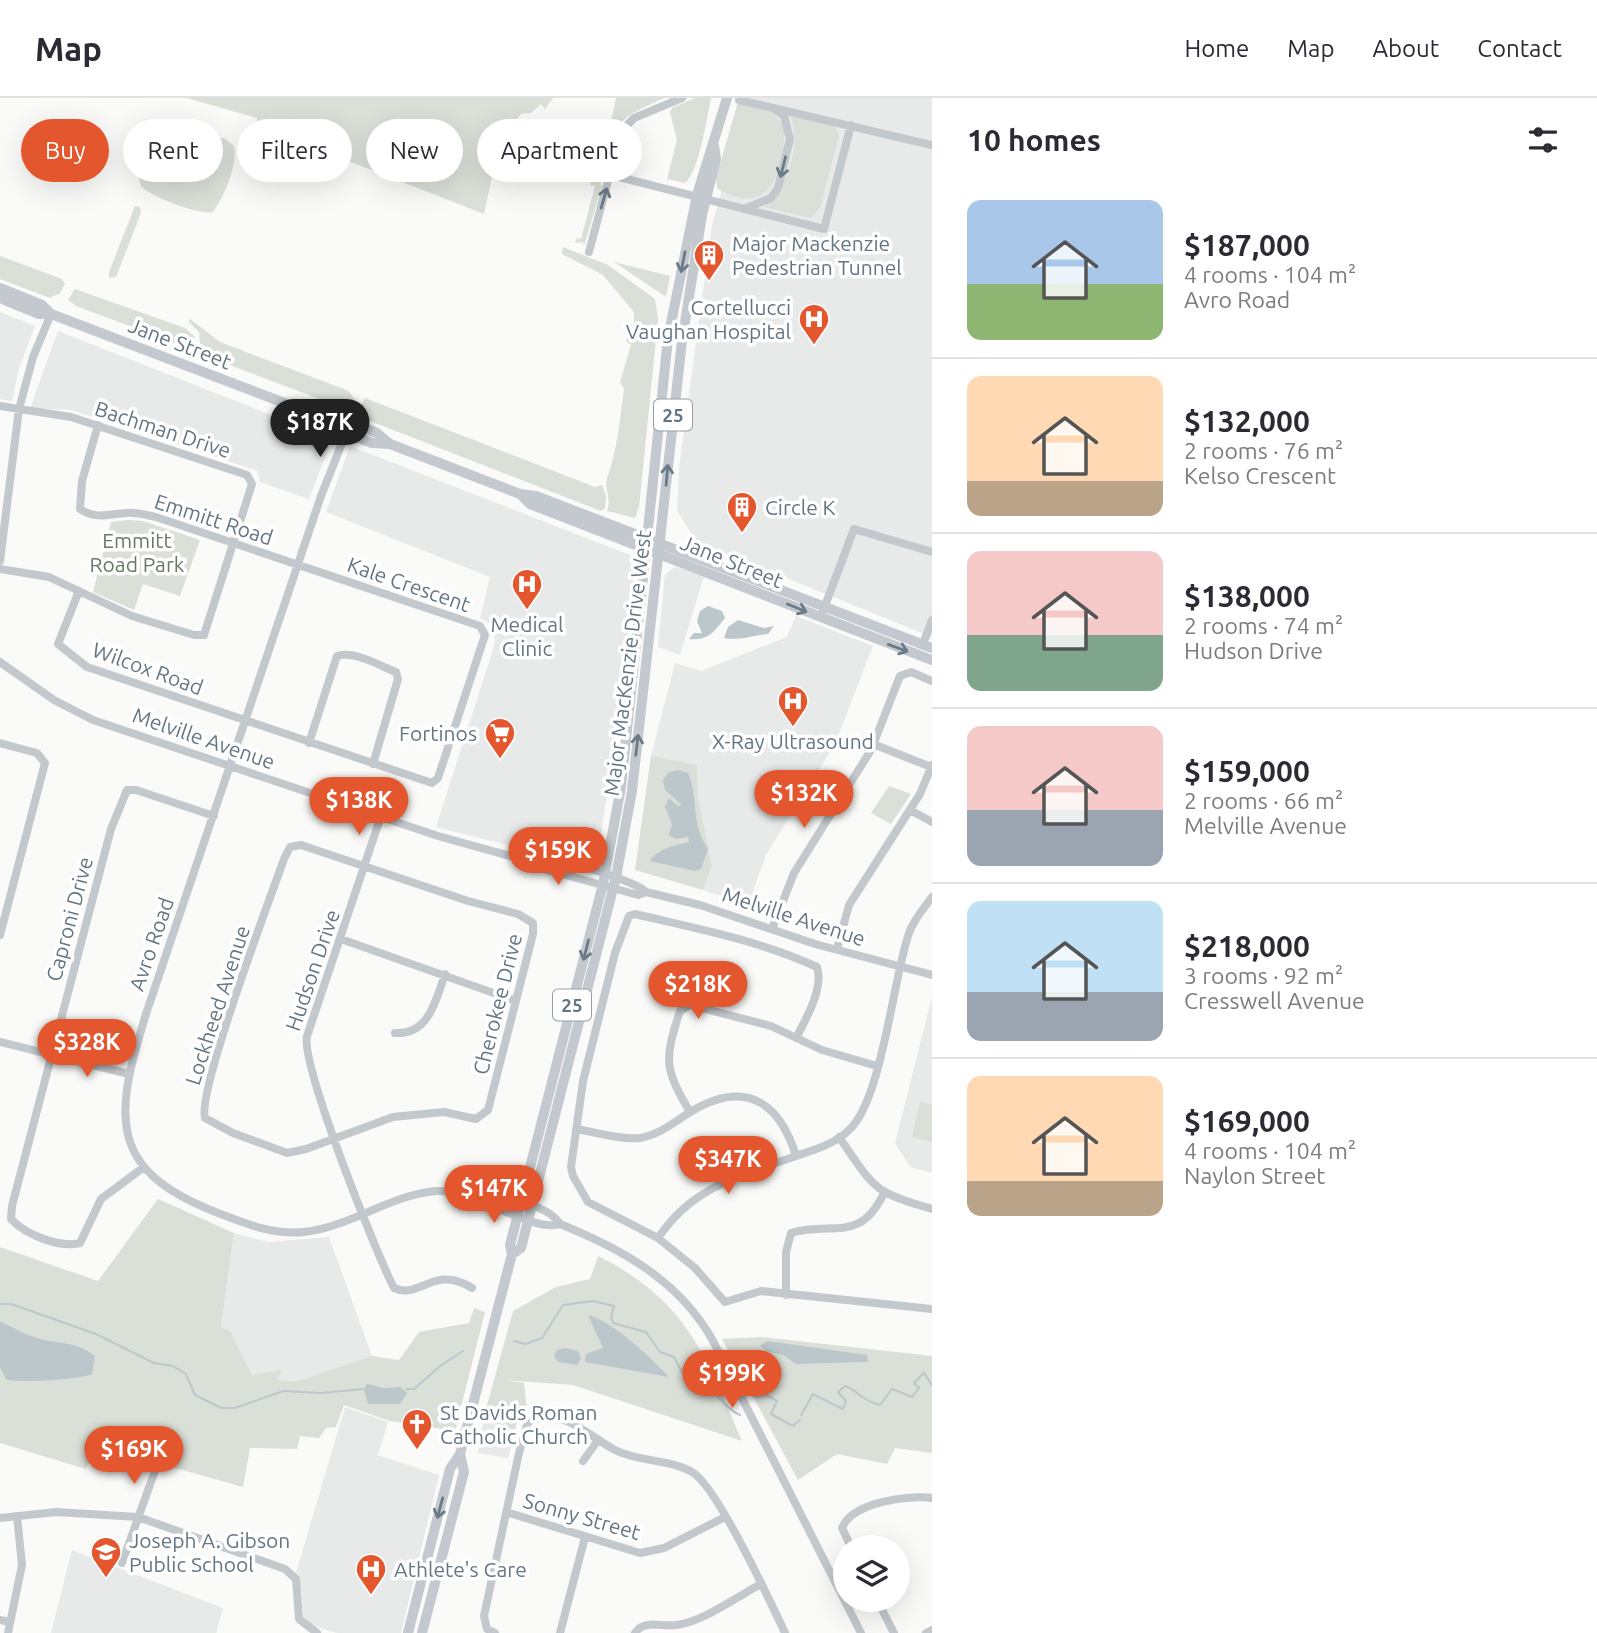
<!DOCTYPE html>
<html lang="en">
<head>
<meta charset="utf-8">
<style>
  body { margin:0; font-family:Ubuntu,sans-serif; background:#f7f7f7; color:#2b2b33; height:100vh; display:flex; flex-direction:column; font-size:26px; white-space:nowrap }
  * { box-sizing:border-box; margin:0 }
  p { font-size:23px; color:#7c7c81 }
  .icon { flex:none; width:38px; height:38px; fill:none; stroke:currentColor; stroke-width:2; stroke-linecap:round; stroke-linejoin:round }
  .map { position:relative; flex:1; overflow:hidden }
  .sheet { display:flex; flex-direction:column; background:#fff; width:665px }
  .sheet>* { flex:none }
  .guide { position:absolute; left:21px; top:21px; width:665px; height:63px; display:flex; gap:14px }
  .fabs { position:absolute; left:833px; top:1437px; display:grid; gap:14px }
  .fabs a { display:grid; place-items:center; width:77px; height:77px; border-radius:50%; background:#fff; box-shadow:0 7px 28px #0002; font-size:35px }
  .price { position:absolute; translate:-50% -60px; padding:0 16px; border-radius:24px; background:#e4572e; color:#fff; font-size:23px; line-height:46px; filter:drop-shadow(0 2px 4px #0008) }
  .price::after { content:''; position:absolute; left:50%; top:42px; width:21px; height:16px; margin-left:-10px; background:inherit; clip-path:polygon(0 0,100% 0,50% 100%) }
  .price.current { background:#222; color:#fff }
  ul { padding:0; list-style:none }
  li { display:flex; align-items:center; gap:21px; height:175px; padding:0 35px }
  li+li { border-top:2px solid #e1e1e2 }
  li span { display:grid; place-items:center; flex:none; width:196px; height:140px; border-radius:14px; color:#555 }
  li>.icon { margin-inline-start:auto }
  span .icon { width:84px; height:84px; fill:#fffc; stroke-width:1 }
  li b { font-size:30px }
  h2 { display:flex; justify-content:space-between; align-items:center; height:84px; padding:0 35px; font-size:30px }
  .tag { padding:0 24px; border-radius:32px; background:#fff; box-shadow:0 7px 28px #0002; font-size:24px; line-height:63px }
  .tag.current { background:#e4572e; color:#fff }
  header { display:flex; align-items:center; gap:42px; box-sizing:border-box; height:98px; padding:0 35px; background:#fff; border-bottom:2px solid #e1e1e2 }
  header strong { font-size:33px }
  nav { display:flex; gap:38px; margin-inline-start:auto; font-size:24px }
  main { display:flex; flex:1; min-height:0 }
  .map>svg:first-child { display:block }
  .built { fill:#e8e9e9 }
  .green { fill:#dadfd7 }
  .water { fill:#bbc7cb }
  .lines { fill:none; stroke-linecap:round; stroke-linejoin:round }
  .stream { stroke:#bbc7cb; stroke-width:2 }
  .minor { stroke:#c3c8cc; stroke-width:8 }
  .major { stroke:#c3c9ce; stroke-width:10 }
  .oneway { stroke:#6a7a87 }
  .labels { text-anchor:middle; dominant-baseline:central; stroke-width:7; stroke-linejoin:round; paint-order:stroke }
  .shield { fill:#fff; stroke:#939fa8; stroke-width:2 }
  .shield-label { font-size:19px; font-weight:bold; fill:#657683 }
  .poi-label { font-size:21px; fill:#657683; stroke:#fff; text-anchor:start }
  .street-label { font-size:21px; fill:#657683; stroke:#fff }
  .park-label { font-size:21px; fill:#687a64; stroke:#fff }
</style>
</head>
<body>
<header>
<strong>Map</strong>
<nav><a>Home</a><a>Map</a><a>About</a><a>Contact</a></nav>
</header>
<main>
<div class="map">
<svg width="932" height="1535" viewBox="0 0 932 1535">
  <rect width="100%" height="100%" fill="#fafaf8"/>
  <path class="built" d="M 747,0 L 932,0 L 932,539 L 697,444 L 677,413 L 679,369 L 712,127 Z
    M 0,214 L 35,228 L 19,270 L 12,303 L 0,301 Z
    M 58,233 L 332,341 L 309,401 L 260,384 L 258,373 L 71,312 L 30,310 Z
    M 350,348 L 635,459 L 624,585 L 596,769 L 436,729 L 494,548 L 495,536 L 490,526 L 480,520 L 490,479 L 326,414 Z
    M 675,469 L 704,478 L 680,557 L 658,549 L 665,477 Z
    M 796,518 L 873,548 L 835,646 L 766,757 L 748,807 L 703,792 L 712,768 L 698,699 L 697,668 L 651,658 L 675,565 L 701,573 L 787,539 Z
    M 932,899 L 932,1075 L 910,1069 L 895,1045 Z
    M 234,1135 L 269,1144 L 329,1139 L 372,1258 L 298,1283 L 248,1280 L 221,1229 Z
    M 345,1309 L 388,1324 L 378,1357 L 439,1377 L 401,1535 L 337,1535 L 313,1528 L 303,1518 L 302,1496 L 296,1475 Z
    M 483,1323 L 515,1333 L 508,1360 L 478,1355 Z
    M 72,1452 L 223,1510 L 216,1535 L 51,1535 Z"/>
  <path class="green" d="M 187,0 L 553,0 L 545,11 L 541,6 L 531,15 L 521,16 L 516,23 L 522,28 L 516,37 L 527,72 L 519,76 L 497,67 L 482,65 L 481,69 L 493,74 L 484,116 L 323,53 L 328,48 L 320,38 L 316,38 L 318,26 L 295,22 L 287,27 L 289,31 C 279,41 266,34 256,28 L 257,20 Z
    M 616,0 L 664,0 C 615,23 620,19 604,69 L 553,56 L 563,17 L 556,54 L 602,66 Z
    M 695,0 L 711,0 C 707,19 699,74 685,85 L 667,81 L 677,42 L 670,14 L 672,10 Z
    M 738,4 L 772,13 L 784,29 C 785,60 777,109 737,99 C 729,96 723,95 717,90 L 716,80 Z
    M 788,14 L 834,25 L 839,38 L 820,110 L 811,120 L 764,109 C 787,92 805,40 788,14 Z
    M 164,29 L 186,34 L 186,43 L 193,46 L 203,38 L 224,40 L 234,48 C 238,67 224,99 213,114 C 201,118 149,98 141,88 C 134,71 150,39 164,29 Z
    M 549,69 L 600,82 L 602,88 L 584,148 L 583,144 L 575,145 L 577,140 L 581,141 L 595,88 L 590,87 L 591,82 Z
    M 135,108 L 140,109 L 141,115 L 116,179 L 109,180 L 109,174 Z
    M 563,149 L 608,167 L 655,201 L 658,222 L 639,409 L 635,420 L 607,413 C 612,401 604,390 607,381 C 617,352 620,322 624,291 L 620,284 L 631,247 L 626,243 L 634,225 L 634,214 L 603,177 L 562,156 Z
    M 0,158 L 62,181 L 65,186 L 60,195 L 50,200 L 0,181 Z
    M 614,164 L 670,178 L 666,199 Z
    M 75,191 L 185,230 L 195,239 L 191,251 L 76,208 L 68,202 Z
    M 190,221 L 220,244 L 349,293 L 355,302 L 349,310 L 343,310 L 201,256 L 199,234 L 188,223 Z
    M 365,300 L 595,389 L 602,387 L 606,398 L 605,410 L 601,413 L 365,321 L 358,314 Z
    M 128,422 L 143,423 L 200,442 L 180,498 L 143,486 L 134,512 L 93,494 L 111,424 Z
    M 651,658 L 697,667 L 698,699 L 712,768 L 703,792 L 635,772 Z
    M 889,688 L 911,696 L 891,726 L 871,715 Z
    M 920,1004 L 932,1007 L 932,1044 L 912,1039 Z
    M 158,1101 L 234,1135 L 221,1229 L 230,1233 L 252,1277 L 282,1272 L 277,1282 L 298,1283 L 372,1258 L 399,1262 L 419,1234 L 469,1225 L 474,1210 L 485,1214 L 455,1333 L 390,1323 L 344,1307 L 336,1329 L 326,1330 L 319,1340 L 300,1338 L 297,1351 L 250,1350 L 243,1389 L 97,1348 L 86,1371 L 0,1345 L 0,1149 L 98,1183 Z
    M 598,1158 C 686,1202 706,1257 742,1343 L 573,1287 L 505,1282 L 524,1285 L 527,1312 L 518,1322 L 515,1332 L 483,1322 L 513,1213 L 556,1189 L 590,1181 Z
    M 761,1239 L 932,1258 L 932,1355 L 895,1350 L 887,1366 L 837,1356 L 798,1382 L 722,1241 Z"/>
  <path class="water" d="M 708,508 L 722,513 L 725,520 C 713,535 708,543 689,541 L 694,535 L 702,535 L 697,523 L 700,513 Z
    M 738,522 L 764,530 L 774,528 L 768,536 C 753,537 738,543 724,540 L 728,529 Z
    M 678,672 L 688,675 C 700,703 689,722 708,751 L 701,771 L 695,773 L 650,763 C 657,751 676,747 689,744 L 688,739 L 675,741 L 669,737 L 672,726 L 665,709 L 669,700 L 678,708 L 681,706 L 665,692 L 663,682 L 669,674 Z
    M 588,1217 C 614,1224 650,1259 669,1279 L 585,1264 L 586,1256 L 603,1250 Z
    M 0,1223 C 12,1229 24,1236 37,1240 C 57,1246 77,1243 95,1258 L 92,1276 C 84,1281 16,1286 6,1281 L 0,1269 Z
    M 767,1243 L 867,1257 L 868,1264 L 861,1264 L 796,1266 L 783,1257 L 768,1254 L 760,1248 Z
    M 565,1250 L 578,1253 L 581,1260 L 577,1267 L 558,1264 L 554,1258 L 557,1252 Z
    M 367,1286 L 384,1290 L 401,1289 L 407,1295 L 400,1306 L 368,1306 L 364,1291 Z"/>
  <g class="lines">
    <path class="stream" d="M 0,1206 L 11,1206 L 96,1236 L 154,1265 L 173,1268 L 186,1276 L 195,1297 L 221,1310 L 235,1310 L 283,1293 L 321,1295 L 364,1291
      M 514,1243 L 525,1246 L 542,1240 L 563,1207 L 593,1203 L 614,1208 L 611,1219 L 613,1225 L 646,1234 L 660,1254 L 674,1259 L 682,1274 L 699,1283 L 705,1277 L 713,1281 L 714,1296 C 724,1303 728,1312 740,1317
      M 406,1291 L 414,1291 L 440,1268 L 463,1253
      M 747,1295 L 757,1299 L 766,1297 L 777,1303 L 771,1316 L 793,1328 L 800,1322
      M 801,1317 L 813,1296 L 843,1311 L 846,1303 L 838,1294 L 845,1288 C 858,1292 860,1302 880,1307 L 892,1291 L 912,1299 L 919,1290 L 914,1285 L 924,1275 L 932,1287"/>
    <path class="minor" d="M 739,2 L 932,47
      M 544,60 L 824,131 L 851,27
      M 744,111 L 771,100 L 778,90 L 790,41 L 784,18 L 775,11
      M 589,154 L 621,34 L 634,20 L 682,0
      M 0,308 L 71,319 L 247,377 L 252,386 L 204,537 L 194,537 L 132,518 L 49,479 L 0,471
      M 348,330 L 321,398 L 146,916 C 115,1016 105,1072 218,1115 C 247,1126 272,1137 304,1134 C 350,1129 390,1097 436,1093 C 474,1091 532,1135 560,1126
      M 0,463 L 19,311 L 33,259 L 51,216
      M 79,493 L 58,546 L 87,569 L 432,685 L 438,680 L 485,537 L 480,528 L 156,419 C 146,417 136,414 126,415 C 109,416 96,422 80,411 L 82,383 L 98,327
      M 823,513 L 854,431 L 932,454
      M 923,546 L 932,522
      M 0,564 L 54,602 L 93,622 L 438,738 L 528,763 L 537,769 L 638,797 L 646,794 L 700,807 L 815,846 L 932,877
      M 0,645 L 37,655 L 45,665 L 0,837
      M 309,645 L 337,558 C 354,552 380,568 396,574 L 398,581 L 373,666
      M 873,646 L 931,669
      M 910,712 L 932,724
      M 381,718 L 307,938 C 301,968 376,1155 394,1190 C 420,1202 433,1166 472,1190
      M 301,747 L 468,803 L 518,816 L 533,825 L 533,836 L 488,1012 L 476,1021 L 444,1014 L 393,1019 L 306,1051 L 287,1055 L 233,1035 L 205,1020 C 197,993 270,801 284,761 L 290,749 Z
      M 528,763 C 531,762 534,759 538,759 C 551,757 639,784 646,794
      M 772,831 L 794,775 L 871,652 L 900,578 L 911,574 L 932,583
      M 341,841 L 516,903
      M 837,851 L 849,807 L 920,696 L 932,667
      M 395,935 C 429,937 436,902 445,876
      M 796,940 C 806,921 824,890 817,869 C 758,842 698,831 635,816 L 629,818 L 615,855 L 583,983 L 571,1069 L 573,1078 L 588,1104 L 658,1140 L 695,1170 L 725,1204 L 761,1193 L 932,1211
      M 0,944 L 129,976
      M 690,1014 C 664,970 664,962 680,913 L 690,907 L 771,928 L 822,952 L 877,968
      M 576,1031 C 596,1034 620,1042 640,1040 C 660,1037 675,1023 692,1013 C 745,982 779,1003 796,1058
      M 839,1039 C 874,1089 871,1094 932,1111
      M 144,1069 L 101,1101 L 80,1145 C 59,1150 26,1137 11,1121 L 12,1108 L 111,731 L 127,692 L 136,692 L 214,718
      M 490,1104 C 509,1097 549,1109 560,1126 C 622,1151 678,1182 712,1241 L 861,1535
      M 658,1140 C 693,1088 740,1078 796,1058 C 814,1052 835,1046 849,1032 C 882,1002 893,881 909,835 C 914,821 924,810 932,799
      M 786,1197 L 786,1154 L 791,1135 C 832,1122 859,1147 884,1095
      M 583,1363 L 598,1342
      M 506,1414 L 640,1455 L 664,1450 L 725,1419
      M 0,1420 L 56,1414 L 138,1419 L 285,1471 L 296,1481 L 299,1521 L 317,1535
      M 851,1449 L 842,1430 C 852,1404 908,1397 932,1400
      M 122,1465 L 157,1367
      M 877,1502 L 894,1535
      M 0,1522 L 10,1524
      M 8,1535 L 22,1467 L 17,1418
      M 495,1535 L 487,1531 L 484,1518 L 519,1355 L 528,1324 C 562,1307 588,1338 615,1352 C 638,1364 670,1361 692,1374 C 717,1388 770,1503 785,1535
      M 560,1535 L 585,1439
      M 635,1535 C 644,1521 661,1529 676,1527 C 701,1525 738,1498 761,1486
      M 926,1535 L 932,1532"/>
    <path class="major" d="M 0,190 L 42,207 L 51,216 L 274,301 L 295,309 L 307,307 L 377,335 L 390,346
      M 0,200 L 39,216 L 51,216
      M 295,309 L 302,317 L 372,345 L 390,346 L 520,396 L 536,398 L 932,550
      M 520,396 L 530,406 L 932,562
      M 512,1156 L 521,1150 L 616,779 L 632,693 L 682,243 L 702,117 L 716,61 L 714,48
      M 408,1535 L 450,1371 L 460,1356 L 512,1156 L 510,1147 L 603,786 L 621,689 L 668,240 L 697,97 L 727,0
      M 422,1535 L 464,1374 L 460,1356"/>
  </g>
  <defs><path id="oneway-shaft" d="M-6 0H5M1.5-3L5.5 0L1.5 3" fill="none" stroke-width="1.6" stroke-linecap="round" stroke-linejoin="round" transform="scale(1.75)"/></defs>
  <g class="oneway">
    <use href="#oneway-shaft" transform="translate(783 69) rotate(104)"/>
    <use href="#oneway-shaft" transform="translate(604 100) rotate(-74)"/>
    <use href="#oneway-shaft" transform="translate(683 164) rotate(101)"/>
    <use href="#oneway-shaft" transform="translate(667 377) rotate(-85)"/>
    <use href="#oneway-shaft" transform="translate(797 510) rotate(22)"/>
    <use href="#oneway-shaft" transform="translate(898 550) rotate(20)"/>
    <use href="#oneway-shaft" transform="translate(637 647) rotate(-83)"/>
    <use href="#oneway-shaft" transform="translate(586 852) rotate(104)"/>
    <use href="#oneway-shaft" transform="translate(440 1410) rotate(105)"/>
  </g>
  <defs>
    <g id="building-pin" transform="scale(1.575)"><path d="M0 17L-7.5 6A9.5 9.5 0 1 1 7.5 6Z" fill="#e4572e" stroke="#fff"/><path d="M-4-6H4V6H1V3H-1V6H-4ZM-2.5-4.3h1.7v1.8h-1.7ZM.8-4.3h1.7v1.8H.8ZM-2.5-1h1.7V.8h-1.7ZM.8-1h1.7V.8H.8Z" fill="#fff"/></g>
    <g id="hospital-pin" transform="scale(1.575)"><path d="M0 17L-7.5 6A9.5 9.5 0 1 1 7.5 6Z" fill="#e4572e" stroke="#fff"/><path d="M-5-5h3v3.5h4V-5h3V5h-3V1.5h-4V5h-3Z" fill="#fff"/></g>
    <g id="supermarket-pin" transform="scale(1.575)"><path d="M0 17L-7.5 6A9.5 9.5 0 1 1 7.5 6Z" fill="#e4572e" stroke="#fff"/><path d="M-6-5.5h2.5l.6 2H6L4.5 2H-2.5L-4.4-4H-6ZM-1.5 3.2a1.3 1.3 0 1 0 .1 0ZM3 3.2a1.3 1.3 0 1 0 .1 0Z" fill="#fff"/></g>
    <g id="church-pin" transform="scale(1.575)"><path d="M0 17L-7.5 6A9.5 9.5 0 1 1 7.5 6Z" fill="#e4572e" stroke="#fff"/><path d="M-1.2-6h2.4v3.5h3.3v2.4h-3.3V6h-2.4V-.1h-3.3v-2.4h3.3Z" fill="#fff"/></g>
    <g id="school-pin" transform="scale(1.575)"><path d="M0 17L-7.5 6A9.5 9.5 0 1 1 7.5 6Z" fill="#e4572e" stroke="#fff"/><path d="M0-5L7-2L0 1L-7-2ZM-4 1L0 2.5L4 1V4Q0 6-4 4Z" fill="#fff"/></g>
  </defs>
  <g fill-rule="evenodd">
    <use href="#building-pin" x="709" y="157"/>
    <use href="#hospital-pin" x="814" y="221"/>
    <use href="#building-pin" x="742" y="409"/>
    <use href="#hospital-pin" x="527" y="486"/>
    <use href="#hospital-pin" x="793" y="603"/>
    <use href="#supermarket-pin" x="500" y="635"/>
    <use href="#church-pin" x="417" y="1326"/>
    <use href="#school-pin" x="106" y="1454"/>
    <use href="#hospital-pin" x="371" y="1471"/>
  </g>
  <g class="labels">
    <g class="shield">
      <rect x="654" y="301.5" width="38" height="31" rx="5"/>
      <rect x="553" y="891.5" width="38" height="31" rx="5"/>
    </g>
    <g class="shield-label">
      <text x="673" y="317">25</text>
      <text x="572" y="907">25</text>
    </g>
    <g class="poi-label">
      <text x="732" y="145">Major Mackenzie<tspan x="732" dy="24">Pedestrian Tunnel</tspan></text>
      <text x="791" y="209" text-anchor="end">Cortellucci<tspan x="791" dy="24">Vaughan Hospital</tspan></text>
      <text x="765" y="409">Circle K</text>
      <text x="527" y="526" text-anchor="middle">Medical<tspan x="527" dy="24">Clinic</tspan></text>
      <text x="477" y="635" text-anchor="end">Fortinos</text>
      <text x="793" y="643" text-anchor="middle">X-Ray Ultrasound</text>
      <text x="440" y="1314">St Davids Roman<tspan x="440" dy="24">Catholic Church</tspan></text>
      <text x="129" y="1442">Joseph A. Gibson<tspan x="129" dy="24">Public School</tspan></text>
      <text x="394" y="1471">Athlete's Care</text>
    </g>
    <g class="street-label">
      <text transform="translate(180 245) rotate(21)">Jane Street</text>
      <text transform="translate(163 331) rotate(18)">Bachman Drive</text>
      <text transform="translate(214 421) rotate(18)">Emmitt Road</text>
      <text transform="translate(732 463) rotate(22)">Jane Street</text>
      <text transform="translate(409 486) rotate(19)">Kale Crescent</text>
      <text transform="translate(627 565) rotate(-83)">Major MacKenzie Drive West</text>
      <text transform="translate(148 570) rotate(20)">Wilcox Road</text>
      <text transform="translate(204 640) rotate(19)">Melville Avenue</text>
      <text transform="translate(794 818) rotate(18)">Melville Avenue</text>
      <text transform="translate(69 821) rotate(-75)">Caproni Drive</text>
      <text transform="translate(151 846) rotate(-71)">Avro Road</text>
      <text transform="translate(312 872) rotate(-71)">Hudson Drive</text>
      <text transform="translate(497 906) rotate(-76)">Cherokee Drive</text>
      <text transform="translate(217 907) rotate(-72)">Lockheed Avenue</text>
      <text transform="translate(582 1418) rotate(16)">Sonny Street</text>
    </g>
    <g class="park-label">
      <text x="137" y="442">Emmitt<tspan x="137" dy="24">Road Park</tspan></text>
    </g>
  </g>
</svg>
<div class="fabs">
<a><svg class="icon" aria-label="layers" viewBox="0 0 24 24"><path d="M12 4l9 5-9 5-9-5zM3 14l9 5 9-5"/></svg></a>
</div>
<b class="price current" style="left:320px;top:361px">$187K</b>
<b class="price" style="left:804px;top:732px">$132K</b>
<b class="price" style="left:359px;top:739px">$138K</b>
<b class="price" style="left:558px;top:789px">$159K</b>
<b class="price" style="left:698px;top:923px">$218K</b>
<b class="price" style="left:87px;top:981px">$328K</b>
<b class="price" style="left:728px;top:1098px">$347K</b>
<b class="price" style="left:494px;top:1127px">$147K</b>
<b class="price" style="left:732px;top:1312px">$199K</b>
<b class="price" style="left:134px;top:1388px">$169K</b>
<div class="guide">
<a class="tag current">Buy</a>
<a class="tag">Rent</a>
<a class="tag">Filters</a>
<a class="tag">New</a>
<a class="tag">Apartment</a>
</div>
</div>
<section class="sheet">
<h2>10 homes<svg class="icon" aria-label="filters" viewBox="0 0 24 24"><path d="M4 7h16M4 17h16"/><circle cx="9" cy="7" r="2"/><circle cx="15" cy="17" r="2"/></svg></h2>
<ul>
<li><span style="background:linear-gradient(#a9c7e8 60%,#8fb573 0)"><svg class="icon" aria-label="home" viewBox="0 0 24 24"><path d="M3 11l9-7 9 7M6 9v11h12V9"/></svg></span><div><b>$187,000</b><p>4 rooms · 104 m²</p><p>Avro Road</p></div></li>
<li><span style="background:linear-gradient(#ffd9b3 75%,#b9a48a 0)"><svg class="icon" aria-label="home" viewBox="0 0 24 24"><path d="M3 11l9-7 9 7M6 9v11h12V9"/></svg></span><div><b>$132,000</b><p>2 rooms · 76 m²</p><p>Kelso Crescent</p></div></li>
<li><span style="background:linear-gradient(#f6c9c9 60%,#7fa58c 0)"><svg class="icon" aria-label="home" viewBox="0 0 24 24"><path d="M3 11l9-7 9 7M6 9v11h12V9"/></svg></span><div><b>$138,000</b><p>2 rooms · 74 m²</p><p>Hudson Drive</p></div></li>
<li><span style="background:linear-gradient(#f6c9c9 60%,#9aa5b1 0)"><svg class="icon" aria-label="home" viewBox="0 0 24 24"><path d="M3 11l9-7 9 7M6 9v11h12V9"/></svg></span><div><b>$159,000</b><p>2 rooms · 66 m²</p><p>Melville Avenue</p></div></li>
<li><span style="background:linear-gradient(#bfe0f5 65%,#9aa5b1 0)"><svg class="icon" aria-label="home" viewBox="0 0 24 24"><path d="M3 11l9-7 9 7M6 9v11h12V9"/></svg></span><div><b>$218,000</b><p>3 rooms · 92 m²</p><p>Cresswell Avenue</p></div></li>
<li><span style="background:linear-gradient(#ffd9b3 75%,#b9a48a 0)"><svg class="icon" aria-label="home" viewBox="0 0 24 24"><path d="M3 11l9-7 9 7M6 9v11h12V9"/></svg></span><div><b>$169,000</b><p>4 rooms · 104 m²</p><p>Naylon Street</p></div></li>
</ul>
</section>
</main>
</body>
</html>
